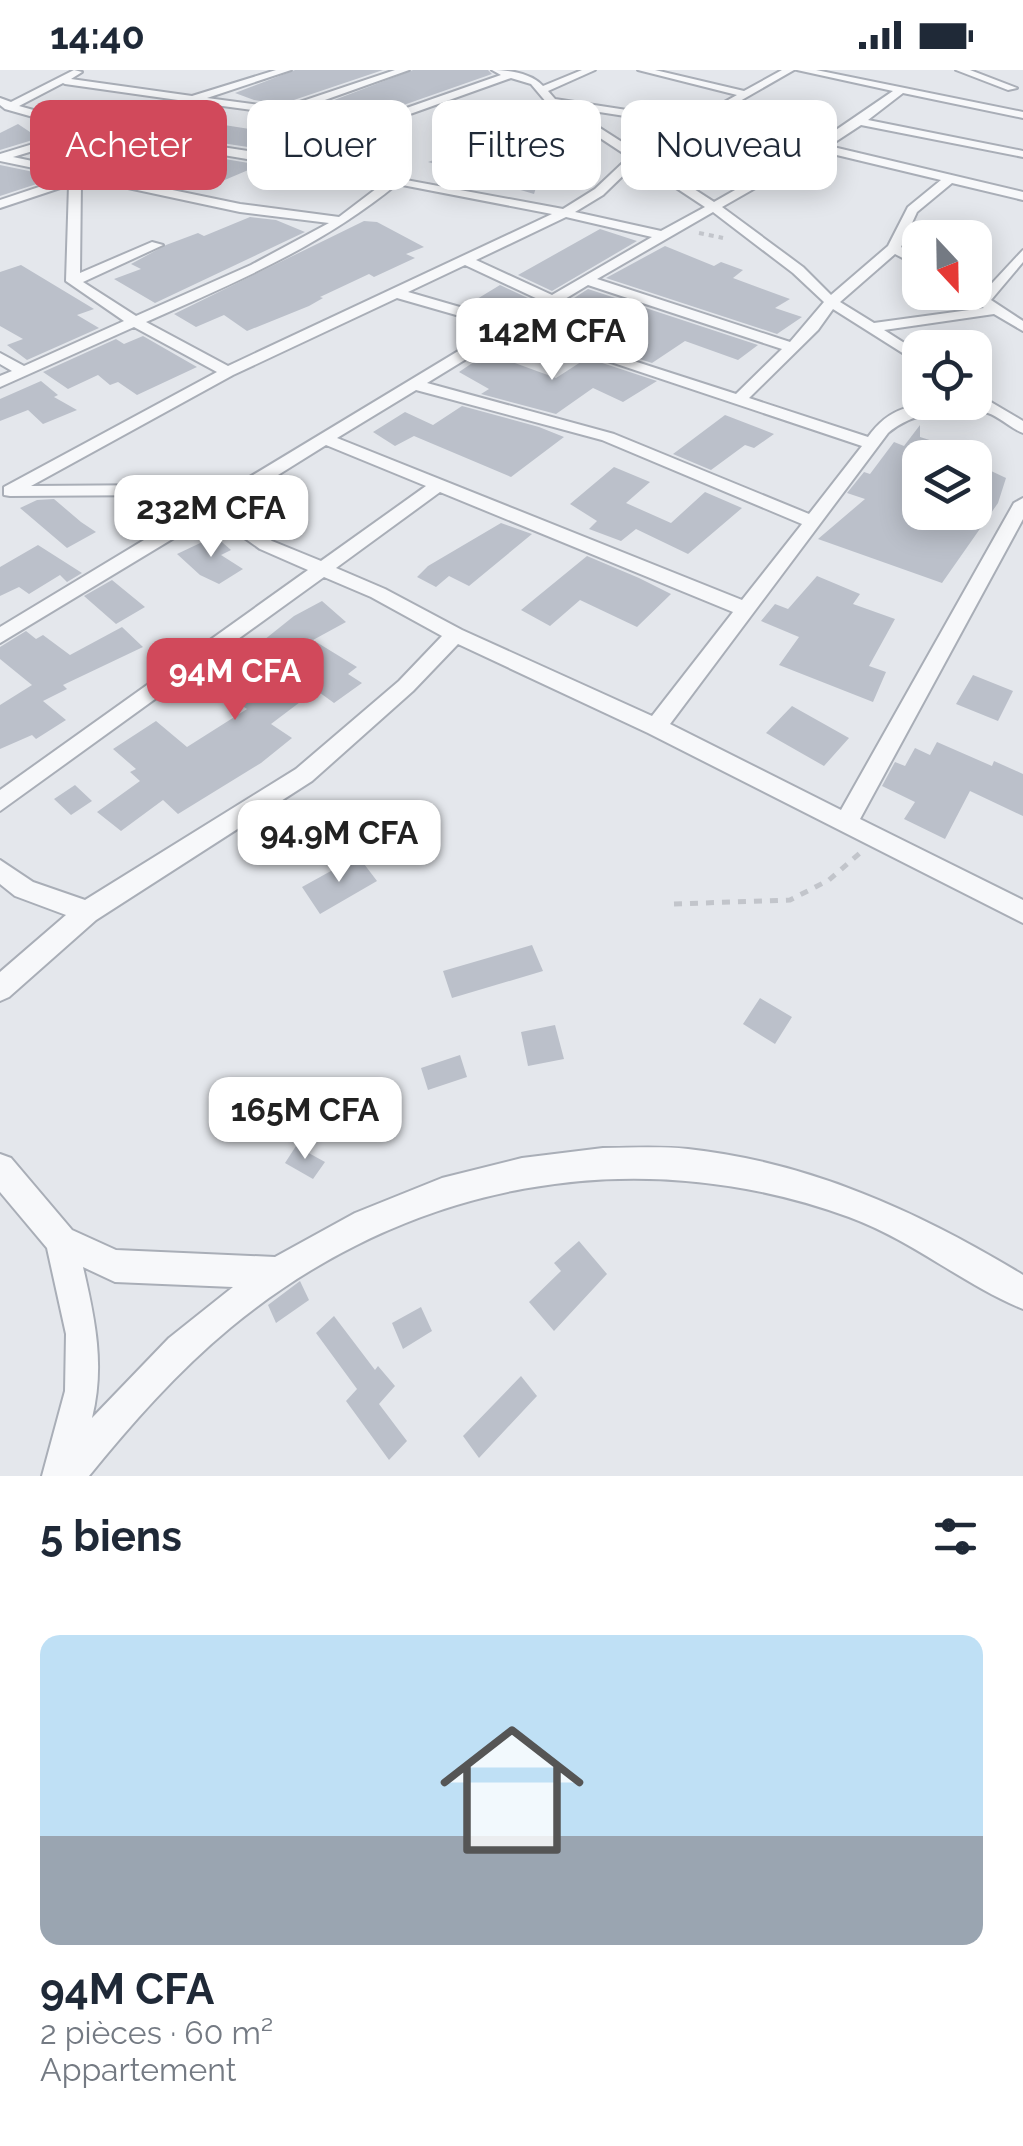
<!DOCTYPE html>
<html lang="fr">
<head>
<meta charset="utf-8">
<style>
  body { margin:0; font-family:Raleway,sans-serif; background:#f2f2f3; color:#1f2937; height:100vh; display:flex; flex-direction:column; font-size:38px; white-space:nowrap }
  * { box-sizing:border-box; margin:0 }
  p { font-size:32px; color:#747a83 }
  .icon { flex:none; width:55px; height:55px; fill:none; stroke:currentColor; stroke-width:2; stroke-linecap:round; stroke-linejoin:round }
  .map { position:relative; height:1406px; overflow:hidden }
  .panel { display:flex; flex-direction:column; background:#fff; flex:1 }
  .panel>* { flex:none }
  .top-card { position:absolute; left:30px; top:30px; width:965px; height:90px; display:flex; gap:20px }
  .needle { width:65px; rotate:158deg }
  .tools { position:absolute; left:902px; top:150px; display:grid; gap:20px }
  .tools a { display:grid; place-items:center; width:90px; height:90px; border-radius:20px; background:#fff; box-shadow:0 5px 25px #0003; font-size:50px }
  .price { position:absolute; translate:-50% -85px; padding:0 22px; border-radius:20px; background:#fff; color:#222; font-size:32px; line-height:65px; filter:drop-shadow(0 2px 5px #0008) }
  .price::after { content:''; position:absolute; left:50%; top:60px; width:30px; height:22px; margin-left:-15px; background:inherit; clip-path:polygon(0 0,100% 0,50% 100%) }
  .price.active { background:#d1495b; color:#fff }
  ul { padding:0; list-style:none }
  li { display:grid; align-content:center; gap:20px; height:530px; padding:0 40px }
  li+li { border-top:2px solid #e0e1e3 }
  li span { display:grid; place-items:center; height:310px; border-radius:20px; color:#555 }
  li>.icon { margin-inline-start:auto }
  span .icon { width:180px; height:180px; fill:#fffc; stroke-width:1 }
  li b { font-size:42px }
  h2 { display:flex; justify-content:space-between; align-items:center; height:120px; padding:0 40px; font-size:42px }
  .tag { padding:0 35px; border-radius:20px; background:#fff; box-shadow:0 5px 25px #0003; font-size:35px; line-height:90px }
  .tag.active { background:#d1495b; color:#fff }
  .status { display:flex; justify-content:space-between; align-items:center; height:70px; padding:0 50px; background:#fff; direction:ltr }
  .status svg { height:28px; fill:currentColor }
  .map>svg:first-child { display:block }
  .building { fill:#bbc0ca }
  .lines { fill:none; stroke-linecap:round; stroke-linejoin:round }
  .street-casing { stroke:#a9aeb7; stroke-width:4 }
  .path-far1 { stroke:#c2c5cb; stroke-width:4; stroke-dasharray:5 5; stroke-linecap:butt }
  .path { stroke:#c2c5cb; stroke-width:5; stroke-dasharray:8 8; stroke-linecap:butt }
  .street { fill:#f7f8fa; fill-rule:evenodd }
</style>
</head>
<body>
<div class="status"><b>14:40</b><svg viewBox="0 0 49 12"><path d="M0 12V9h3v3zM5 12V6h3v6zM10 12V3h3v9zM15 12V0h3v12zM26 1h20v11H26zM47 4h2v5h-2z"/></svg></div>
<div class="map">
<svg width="1023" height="1406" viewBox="0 0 1023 1406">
  <rect width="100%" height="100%" fill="#e4e7ec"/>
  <path class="building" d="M 295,0 L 383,0 L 282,34 L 254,30 L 235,23 Z
    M 413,0 L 488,0 L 492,4 L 358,51 L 308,40 Z
    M 186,49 L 300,67 L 273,81 L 150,62 Z
    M 18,54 L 39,68 L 0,80 L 0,63 Z
    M 124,72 L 260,95 L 201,120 L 68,93 Z
    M 461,80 L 539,108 L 534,124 L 428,92 Z
    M 0,95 L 58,107 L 0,126 Z
    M 250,147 L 276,150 L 305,162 L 155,233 L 114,209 L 141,199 L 131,194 L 166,175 L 198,163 L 204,166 Z
    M 364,151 L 377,152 L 424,177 L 406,184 L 415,188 L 374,207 L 369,204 L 320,227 L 323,228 L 309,236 L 247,261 L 224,245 L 196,257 L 174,244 Z
    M 600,159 L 637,171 L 552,221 L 518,205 Z
    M 665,176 L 714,196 L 721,192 L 743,200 L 733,208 L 790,229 L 775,238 L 802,247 L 777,264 L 606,208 Z
    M 21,195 L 94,239 L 77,245 L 99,258 L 27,290 L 7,275 L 23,269 L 0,256 L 0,202 Z
    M 500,215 L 532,230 L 527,233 L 519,230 L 504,239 L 477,229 Z
    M 588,219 L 758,275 L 738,290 L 685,271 L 652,293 L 603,277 L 635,258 L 568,232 Z
    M 143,266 L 197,297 L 137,325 L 118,312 L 110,315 L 98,305 L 68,319 L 43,302 L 116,269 L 124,274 Z
    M 487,283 L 556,308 L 587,288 L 657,311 L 623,332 L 593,318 L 556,344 L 481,324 L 489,319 L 459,302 Z
    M 41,311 L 58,325 L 54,327 L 77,340 L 43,354 L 28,340 L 0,351 L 0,329 Z
    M 462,336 L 539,357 L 564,367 L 511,407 L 414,366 L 395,376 L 373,362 L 405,342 L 433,355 Z
    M 725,345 L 774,364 L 754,378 L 745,375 L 711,400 L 673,384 Z
    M 920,355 L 920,367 L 971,383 L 970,388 L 920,388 L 920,442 L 975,442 L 975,407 L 989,400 L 1006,408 L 998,433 L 942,513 L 818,469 L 865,429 L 847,423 L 864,402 L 870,404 L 894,372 L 904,376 Z
    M 614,397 L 650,412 L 626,433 L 671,453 L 705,422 L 742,438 L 688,484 L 636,459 L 621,471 L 589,459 L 597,451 L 570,434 Z
    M 54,429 L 81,452 L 96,462 L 67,478 L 20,438 L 37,430 Z
    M 501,453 L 532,464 L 469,516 L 449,506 L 436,517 L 417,507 L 428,496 Z
    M 215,466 L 231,480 L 221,485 L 243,499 L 219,514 L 200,505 L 177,484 Z
    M 38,475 L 82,503 L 67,512 L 60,505 L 29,524 L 19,517 L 0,526 L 0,497 Z
    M 587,486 L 639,508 L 671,524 L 637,557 L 580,530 L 550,556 L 521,540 Z
    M 817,506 L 860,524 L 853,534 L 895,549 L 869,596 L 886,602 L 873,632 L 779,595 L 799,567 L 761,551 L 775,534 L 788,539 Z
    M 112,510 L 145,537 L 116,554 L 84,526 Z
    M 322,531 L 346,552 L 313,570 L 357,597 L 348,604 L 362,613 L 334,633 L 316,620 L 271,654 L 292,668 L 261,693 L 178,744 L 163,730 L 121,761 L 97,742 L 140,711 L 130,702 L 136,699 L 113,679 L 156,651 L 187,677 L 247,639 L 241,635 L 274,611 L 239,590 L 294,546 Z
    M 122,557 L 143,577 L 63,615 L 67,619 L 43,631 L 66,650 L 36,669 L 32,665 L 0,679 L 0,635 L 32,615 L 0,589 L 0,577 L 26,561 L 36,569 L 43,565 L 70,585 Z
    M 973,605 L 1013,621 L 998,651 L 956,634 Z
    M 792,636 L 849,668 L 824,696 L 766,663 Z
    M 937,672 L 992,696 L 994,691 L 1023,704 L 1023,746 L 970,721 L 945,769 L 904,749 L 915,732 L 882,716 L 895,692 L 905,696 L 915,678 L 930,685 Z
    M 75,715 L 92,731 L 71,745 L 54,729 Z
    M 358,786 L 377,811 L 320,844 L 302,817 Z
    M 532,875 L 543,901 L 452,928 L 443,901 Z
    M 760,928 L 792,947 L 775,974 L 743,954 Z
    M 555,955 L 564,989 L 528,996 L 521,962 Z
    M 460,985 L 467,1007 L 428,1020 L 421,998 Z
    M 296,1076 L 325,1092 L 313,1109 L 285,1093 Z
    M 579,1171 L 607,1204 L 554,1261 L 529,1232 L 561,1201 L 554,1193 Z
    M 300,1211 L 309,1230 L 276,1253 L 268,1235 Z
    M 421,1237 L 432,1261 L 403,1279 L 392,1253 Z
    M 334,1246 L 375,1300 L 378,1296 L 395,1316 L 379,1334 L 407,1371 L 389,1390 L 346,1331 L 357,1319 L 316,1263 Z
    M 521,1306 L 537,1326 L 479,1388 L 463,1366 Z"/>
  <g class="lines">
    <g class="street-casing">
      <path id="street" d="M 74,0 L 82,2 L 71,9 L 192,26 L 276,0 L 291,0 L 207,28 L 282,38 L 395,0 L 409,0 L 294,41 L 358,55 L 501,5 L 492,0 C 509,0 531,3 543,16 L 582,0 L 595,0 L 548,21 L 555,29 L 692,50 L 737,25 L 638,0 L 655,0 L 744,21 L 782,0 L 794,0 L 705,51 L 817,73 L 893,21 L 797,0 L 816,0 L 1023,42 L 1023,48 L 903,23 L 868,50 L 1023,81 L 1023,87 L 861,55 L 829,76 L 1023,122 L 1023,130 L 952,113 L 917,142 L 901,177 L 920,188 L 920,197 L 895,184 L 840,232 L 874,253 L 984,238 L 963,222 L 975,220 L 982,224 L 1023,180 L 1023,192 L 991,230 L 1023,251 L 1023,261 L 994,244 L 884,260 L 920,283 L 920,294 L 833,239 L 818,260 L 749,328 L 868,367 C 905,315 946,347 984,328 L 1023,351 L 1023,363 C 1010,358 1000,347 988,343 C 955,334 913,342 888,363 L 670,654 L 841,740 L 1014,433 L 1023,428 L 1023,449 L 860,749 L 1023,830 L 1023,853 L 648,663 L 458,574 L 413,621 L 312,711 L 96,850 L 9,927 L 0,931 L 0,902 L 66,845 L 15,826 L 0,814 L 0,790 L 33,812 L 85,830 L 296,699 L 399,611 L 442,566 L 371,527 L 324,507 L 0,741 L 0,720 L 308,500 L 260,479 L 212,445 L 0,573 L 0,557 L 197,438 L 164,425 L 10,426 L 4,425 L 4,417 L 217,302 L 134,257 L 0,317 L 0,306 L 12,301 L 0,294 L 0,283 L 24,296 L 124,251 L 66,211 L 69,115 L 0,138 L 0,130 L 72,106 L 0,91 L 0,84 L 79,60 L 5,39 L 0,35 L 0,28 L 11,32 ZM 511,8 L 531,14 L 547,33 L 629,87 L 595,119 L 563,139 L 287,88 ZM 63,13 L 65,14 L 178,30 L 91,56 L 19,36 ZM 193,32 L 282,44 L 347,59 L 273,85 L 105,59 ZM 567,37 L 683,55 L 636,81 ZM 696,57 L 809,78 L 714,132 L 643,86 ZM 92,63 L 385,112 L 339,147 L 240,134 L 13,87 ZM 820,81 L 941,110 L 908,137 L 888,176 L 831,225 L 803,197 L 722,137 ZM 637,92 L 705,137 L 661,161 L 575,142 L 603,125 ZM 86,109 L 240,142 L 329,153 L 251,195 L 136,246 L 83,212 L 163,175 L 152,172 L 80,203 L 81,111 ZM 397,114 L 552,144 L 228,296 L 146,252 C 234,213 322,176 397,114 ZM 713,142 L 793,203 L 824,232 L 790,272 L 597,209 ZM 566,147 L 652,167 L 552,225 L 476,190 ZM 465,195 L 542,231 L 508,251 L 408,222 ZM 588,215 L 782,279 L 736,324 L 522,255 ZM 397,228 L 498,257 L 210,431 L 166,415 L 31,416 L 233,305 ZM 512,261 L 560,275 L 862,376 L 809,444 L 614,364 L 427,313 ZM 416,320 L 602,370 L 802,454 L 742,530 L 337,368 ZM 326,375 L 426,416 L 321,491 L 272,471 L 225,438 ZM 440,422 L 733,542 L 652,646 L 462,560 L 385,519 L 336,498 Z
        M 956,0 L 970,0 L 1017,18 L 1008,20 Z
        M 603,1078 C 631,1078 660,1076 688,1079 C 809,1092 920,1142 1023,1205 L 1023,1239 C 964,1215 912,1170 849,1147 C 634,1069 406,1112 230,1258 C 177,1302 132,1353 89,1406 L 42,1406 L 65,1321 L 66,1264 L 47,1178 L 0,1122 L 0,1084 L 11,1088 L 72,1160 L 116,1180 L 275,1187 L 355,1143 L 442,1108 L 522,1088 ZM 83,1197 L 115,1212 L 233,1217 L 169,1268 L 92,1348 C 105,1296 95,1249 83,1197 Z"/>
    </g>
    <path class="path-far1" d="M 699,163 L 723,168"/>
    <path class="path" d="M 674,834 L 790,830 L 829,810 L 860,783"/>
    <use href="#street" class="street"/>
  </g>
</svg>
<div class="tools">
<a><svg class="needle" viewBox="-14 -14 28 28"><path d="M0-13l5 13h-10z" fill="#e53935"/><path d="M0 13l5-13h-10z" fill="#747a83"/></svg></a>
<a><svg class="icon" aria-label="locate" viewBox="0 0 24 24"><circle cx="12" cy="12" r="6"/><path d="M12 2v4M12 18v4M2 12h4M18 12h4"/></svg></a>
<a><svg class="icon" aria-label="layers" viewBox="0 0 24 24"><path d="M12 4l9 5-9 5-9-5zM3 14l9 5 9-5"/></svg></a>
</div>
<b class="price" style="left:552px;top:313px">142M CFA</b>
<b class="price" style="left:211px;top:490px">232M CFA</b>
<b class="price active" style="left:235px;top:653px">94M CFA</b>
<b class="price" style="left:339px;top:815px">94.9M CFA</b>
<b class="price" style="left:305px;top:1092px">165M CFA</b>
<div class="top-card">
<a class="tag active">Acheter</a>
<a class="tag">Louer</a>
<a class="tag">Filtres</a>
<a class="tag">Nouveau</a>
</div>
</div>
<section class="panel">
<h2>5 biens<svg class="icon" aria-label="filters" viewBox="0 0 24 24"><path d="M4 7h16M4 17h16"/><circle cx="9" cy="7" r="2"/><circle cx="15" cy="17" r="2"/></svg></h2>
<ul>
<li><span style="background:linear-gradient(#bfe0f5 65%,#9aa5b1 0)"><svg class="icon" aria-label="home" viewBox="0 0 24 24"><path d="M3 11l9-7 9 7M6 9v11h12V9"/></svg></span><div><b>94M CFA</b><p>2 pièces · 60 m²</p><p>Appartement</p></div></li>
</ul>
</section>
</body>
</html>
